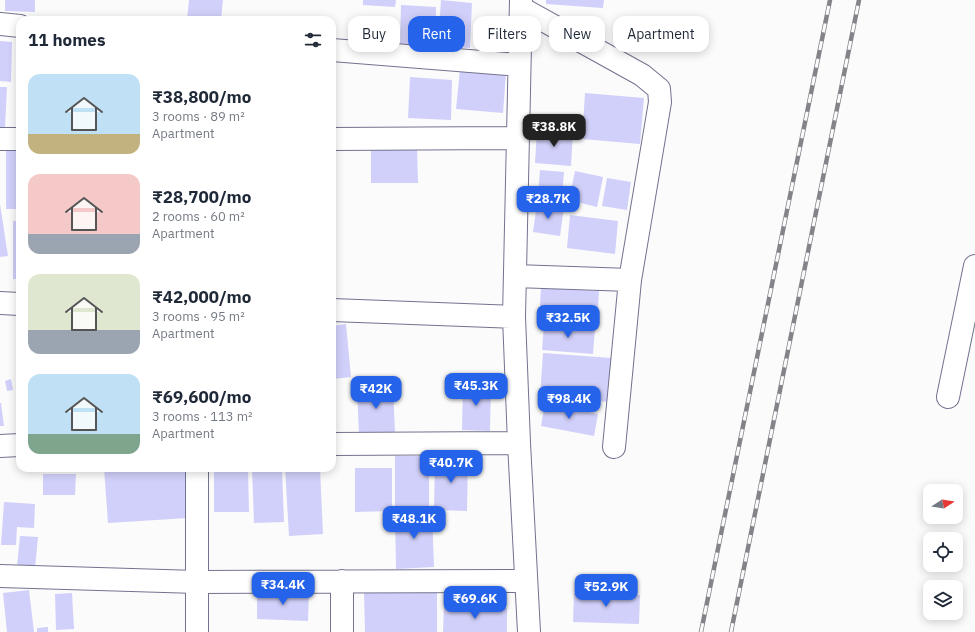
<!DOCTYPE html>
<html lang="en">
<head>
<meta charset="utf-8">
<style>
  body { margin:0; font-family:"IBM Plex Sans",sans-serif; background:#f6f6f7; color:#1f2937; height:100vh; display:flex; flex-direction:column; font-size:15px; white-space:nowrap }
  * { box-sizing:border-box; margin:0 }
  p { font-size:13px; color:#747a83 }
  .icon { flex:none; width:22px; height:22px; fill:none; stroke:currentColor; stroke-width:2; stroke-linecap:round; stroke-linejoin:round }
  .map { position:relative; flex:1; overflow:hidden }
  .sheet { position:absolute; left:16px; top:16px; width:320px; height:456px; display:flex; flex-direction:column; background:#fff; border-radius:12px; box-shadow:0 2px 10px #0003 }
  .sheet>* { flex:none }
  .top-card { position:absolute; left:348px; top:16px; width:380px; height:36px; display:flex; gap:8px }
  .needle { width:26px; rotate:78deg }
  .controls { position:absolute; left:923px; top:484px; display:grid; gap:8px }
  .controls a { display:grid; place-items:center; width:40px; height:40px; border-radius:8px; background:#fff; box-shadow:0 2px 10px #0003; font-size:20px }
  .price { position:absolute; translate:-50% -34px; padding:0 9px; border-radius:8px; background:#2563eb; color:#fff; font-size:13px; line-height:26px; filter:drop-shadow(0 1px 2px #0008) }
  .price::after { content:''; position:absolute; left:50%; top:24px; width:12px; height:9px; margin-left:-6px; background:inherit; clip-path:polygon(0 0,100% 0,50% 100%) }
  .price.on { background:#222; color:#fff }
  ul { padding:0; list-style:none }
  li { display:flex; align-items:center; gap:12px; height:100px; padding:0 12px }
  li span { display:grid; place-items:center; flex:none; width:112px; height:80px; border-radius:12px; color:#555 }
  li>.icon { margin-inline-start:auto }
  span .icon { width:48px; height:48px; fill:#fffc; stroke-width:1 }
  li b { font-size:17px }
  h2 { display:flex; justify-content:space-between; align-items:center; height:48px; padding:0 12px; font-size:17px }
  .tag { padding:0 14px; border-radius:12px; background:#fff; box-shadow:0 2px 10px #0003; font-size:14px; line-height:36px }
  .tag.on { background:#2563eb; color:#fff }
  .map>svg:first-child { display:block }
  .building { fill:#d1d0fa }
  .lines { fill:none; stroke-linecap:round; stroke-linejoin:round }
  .street-casing { stroke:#73728f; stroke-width:24 }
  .street { stroke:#fff; stroke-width:22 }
  .rail-casing { stroke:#83838a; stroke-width:4.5 }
  .rail { stroke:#fbfbfb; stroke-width:3; stroke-dasharray:9; stroke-linecap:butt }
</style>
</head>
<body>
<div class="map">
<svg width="975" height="632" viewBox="0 0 975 632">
  <rect width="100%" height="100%" fill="#fbfbfb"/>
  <path class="building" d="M 5,0 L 35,0 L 35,12 L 5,11 Z
    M 189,0 L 223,0 L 221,20 L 187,20 Z
    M 363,0 L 396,0 L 395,7 L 363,5 Z
    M 441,0 L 472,3 L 470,48 L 438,46 Z
    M 546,0 L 604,0 L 603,8 L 546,4 Z
    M 401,5 L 436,7 L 435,49 L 400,47 Z
    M 0,41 L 12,42 L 11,82 L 0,81 Z
    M 460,69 L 506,73 L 503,113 L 456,109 Z
    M 410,77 L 452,80 L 451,120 L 408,118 Z
    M 0,87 L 7,87 L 5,128 L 0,128 Z
    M 585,93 L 644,98 L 640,144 L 582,139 Z
    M 537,129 L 573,132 L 571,166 L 535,163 Z
    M 371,146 L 417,146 L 418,183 L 371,183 Z
    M 6,150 L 20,150 L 20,209 L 6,209 Z
    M 540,170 L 564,172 L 562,196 L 538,195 Z
    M 575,171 L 603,177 L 597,207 L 569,200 Z
    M 607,178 L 631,182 L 627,210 L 602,206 Z
    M 537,203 L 564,207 L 560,236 L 533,232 Z
    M 0,204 L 8,256 L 0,257 Z
    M 570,215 L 618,221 L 615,254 L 567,248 Z
    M 13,221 L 20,221 L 20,279 L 13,279 Z
    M 541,288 L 599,291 L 597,325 L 539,322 Z
    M 346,324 L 351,377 L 332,379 L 332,326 Z
    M 544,324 L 595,328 L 593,354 L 542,350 Z
    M 543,353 L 612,358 L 609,402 L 540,397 Z
    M 11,379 L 13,390 L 7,391 L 5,381 Z
    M 463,383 L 491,384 L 490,431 L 462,430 Z
    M 393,386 L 395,433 L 359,435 L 357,388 Z
    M 0,403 L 1,403 L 4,426 L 0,426 Z
    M 545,403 L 598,414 L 594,436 L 541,426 Z
    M 395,456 L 429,456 L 429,510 L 395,510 Z
    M 435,456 L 468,457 L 467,511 L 434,510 Z
    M 53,468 L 77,468 L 77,471 L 53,469 Z
    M 104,468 L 185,468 L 188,518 L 108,523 Z
    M 214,468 L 248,468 L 249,512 L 214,512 Z
    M 252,468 L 282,468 L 284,522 L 254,523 Z
    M 285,468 L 320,468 L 323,534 L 289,536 Z
    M 355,468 L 392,468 L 392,511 L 355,512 Z
    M 43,474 L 76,474 L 75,495 L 43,495 Z
    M 4,502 L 35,504 L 34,528 L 17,527 L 16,545 L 1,545 Z
    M 432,512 L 434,567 L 396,569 L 395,513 Z
    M 20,536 L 38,537 L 35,568 L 17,566 Z
    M 29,590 L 34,632 L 7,632 L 3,593 Z
    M 257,591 L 309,592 L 308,621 L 257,619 Z
    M 72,593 L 74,629 L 56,630 L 55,594 Z
    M 364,593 L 437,593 L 437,632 L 365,632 Z
    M 574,593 L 640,595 L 639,624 L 573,622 Z
    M 444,606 L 507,608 L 507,632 L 443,632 Z
    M 48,627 L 48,632 L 37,632 L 37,628 Z"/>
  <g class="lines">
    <g class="street-casing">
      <path id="street" d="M 521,0 L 514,317 L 519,443 L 529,632
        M 521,8 L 642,75 L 659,89 L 660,102 L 630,280 L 614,447
        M 0,24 L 20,26
        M 332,50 L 519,65
        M 0,139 L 20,139
        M 332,139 L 518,138
        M 515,276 L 630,280
        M 0,303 L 20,304
        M 332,310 L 514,317
        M 948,397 L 975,266
        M 332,444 L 519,443
        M 0,446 L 20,445
        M 197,468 L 197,632
        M 0,576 L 197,582 L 526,581
        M 342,581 L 342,632"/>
    </g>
    <use href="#street" class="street"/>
    <g class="rail-casing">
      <path id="rail" d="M 701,632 L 830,0
        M 731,632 L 859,0"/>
    </g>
    <use href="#rail" class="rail"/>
  </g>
</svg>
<div class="controls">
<a><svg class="needle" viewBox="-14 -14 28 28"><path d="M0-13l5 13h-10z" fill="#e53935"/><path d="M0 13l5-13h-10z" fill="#747a83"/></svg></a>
<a><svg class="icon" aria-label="locate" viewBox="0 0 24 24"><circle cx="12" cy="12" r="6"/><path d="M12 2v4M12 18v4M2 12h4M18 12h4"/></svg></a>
<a><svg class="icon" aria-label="layers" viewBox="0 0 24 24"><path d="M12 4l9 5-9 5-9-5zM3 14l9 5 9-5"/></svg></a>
</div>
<b class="price on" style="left:554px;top:148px">₹38.8K</b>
<b class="price" style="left:548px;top:220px">₹28.7K</b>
<b class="price" style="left:568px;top:339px">₹32.5K</b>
<b class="price" style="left:476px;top:407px">₹45.3K</b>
<b class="price" style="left:376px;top:410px">₹42K</b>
<b class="price" style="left:569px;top:420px">₹98.4K</b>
<b class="price" style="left:451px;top:484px">₹40.7K</b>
<b class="price" style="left:414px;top:540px">₹48.1K</b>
<b class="price" style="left:283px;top:606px">₹34.4K</b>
<b class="price" style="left:606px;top:608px">₹52.9K</b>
<b class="price" style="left:475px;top:620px">₹69.6K</b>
<div class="top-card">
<a class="tag">Buy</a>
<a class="tag on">Rent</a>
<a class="tag">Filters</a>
<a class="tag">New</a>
<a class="tag">Apartment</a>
</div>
<section class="sheet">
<h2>11 homes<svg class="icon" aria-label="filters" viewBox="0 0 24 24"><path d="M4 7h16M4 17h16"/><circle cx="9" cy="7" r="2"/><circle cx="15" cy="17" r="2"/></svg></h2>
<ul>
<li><span style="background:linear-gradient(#bfe0f5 75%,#c2b280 0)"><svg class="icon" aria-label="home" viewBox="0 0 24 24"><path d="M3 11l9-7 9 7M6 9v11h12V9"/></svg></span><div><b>₹38,800/mo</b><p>3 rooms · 89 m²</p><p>Apartment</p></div></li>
<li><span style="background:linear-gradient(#f6c9c9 75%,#9aa5b1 0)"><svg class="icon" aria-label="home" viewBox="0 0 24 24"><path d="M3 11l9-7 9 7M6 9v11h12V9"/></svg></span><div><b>₹28,700/mo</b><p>2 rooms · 60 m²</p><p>Apartment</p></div></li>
<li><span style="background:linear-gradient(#dfe7d0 70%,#9aa5b1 0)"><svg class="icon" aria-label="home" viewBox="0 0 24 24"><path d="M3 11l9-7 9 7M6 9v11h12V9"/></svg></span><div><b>₹42,000/mo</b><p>3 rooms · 95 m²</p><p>Apartment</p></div></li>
<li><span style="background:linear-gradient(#bfe0f5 75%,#7fa58c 0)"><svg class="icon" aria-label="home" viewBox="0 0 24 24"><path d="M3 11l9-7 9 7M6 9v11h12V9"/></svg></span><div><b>₹69,600/mo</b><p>3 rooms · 113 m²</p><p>Apartment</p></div></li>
</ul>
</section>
</div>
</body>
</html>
